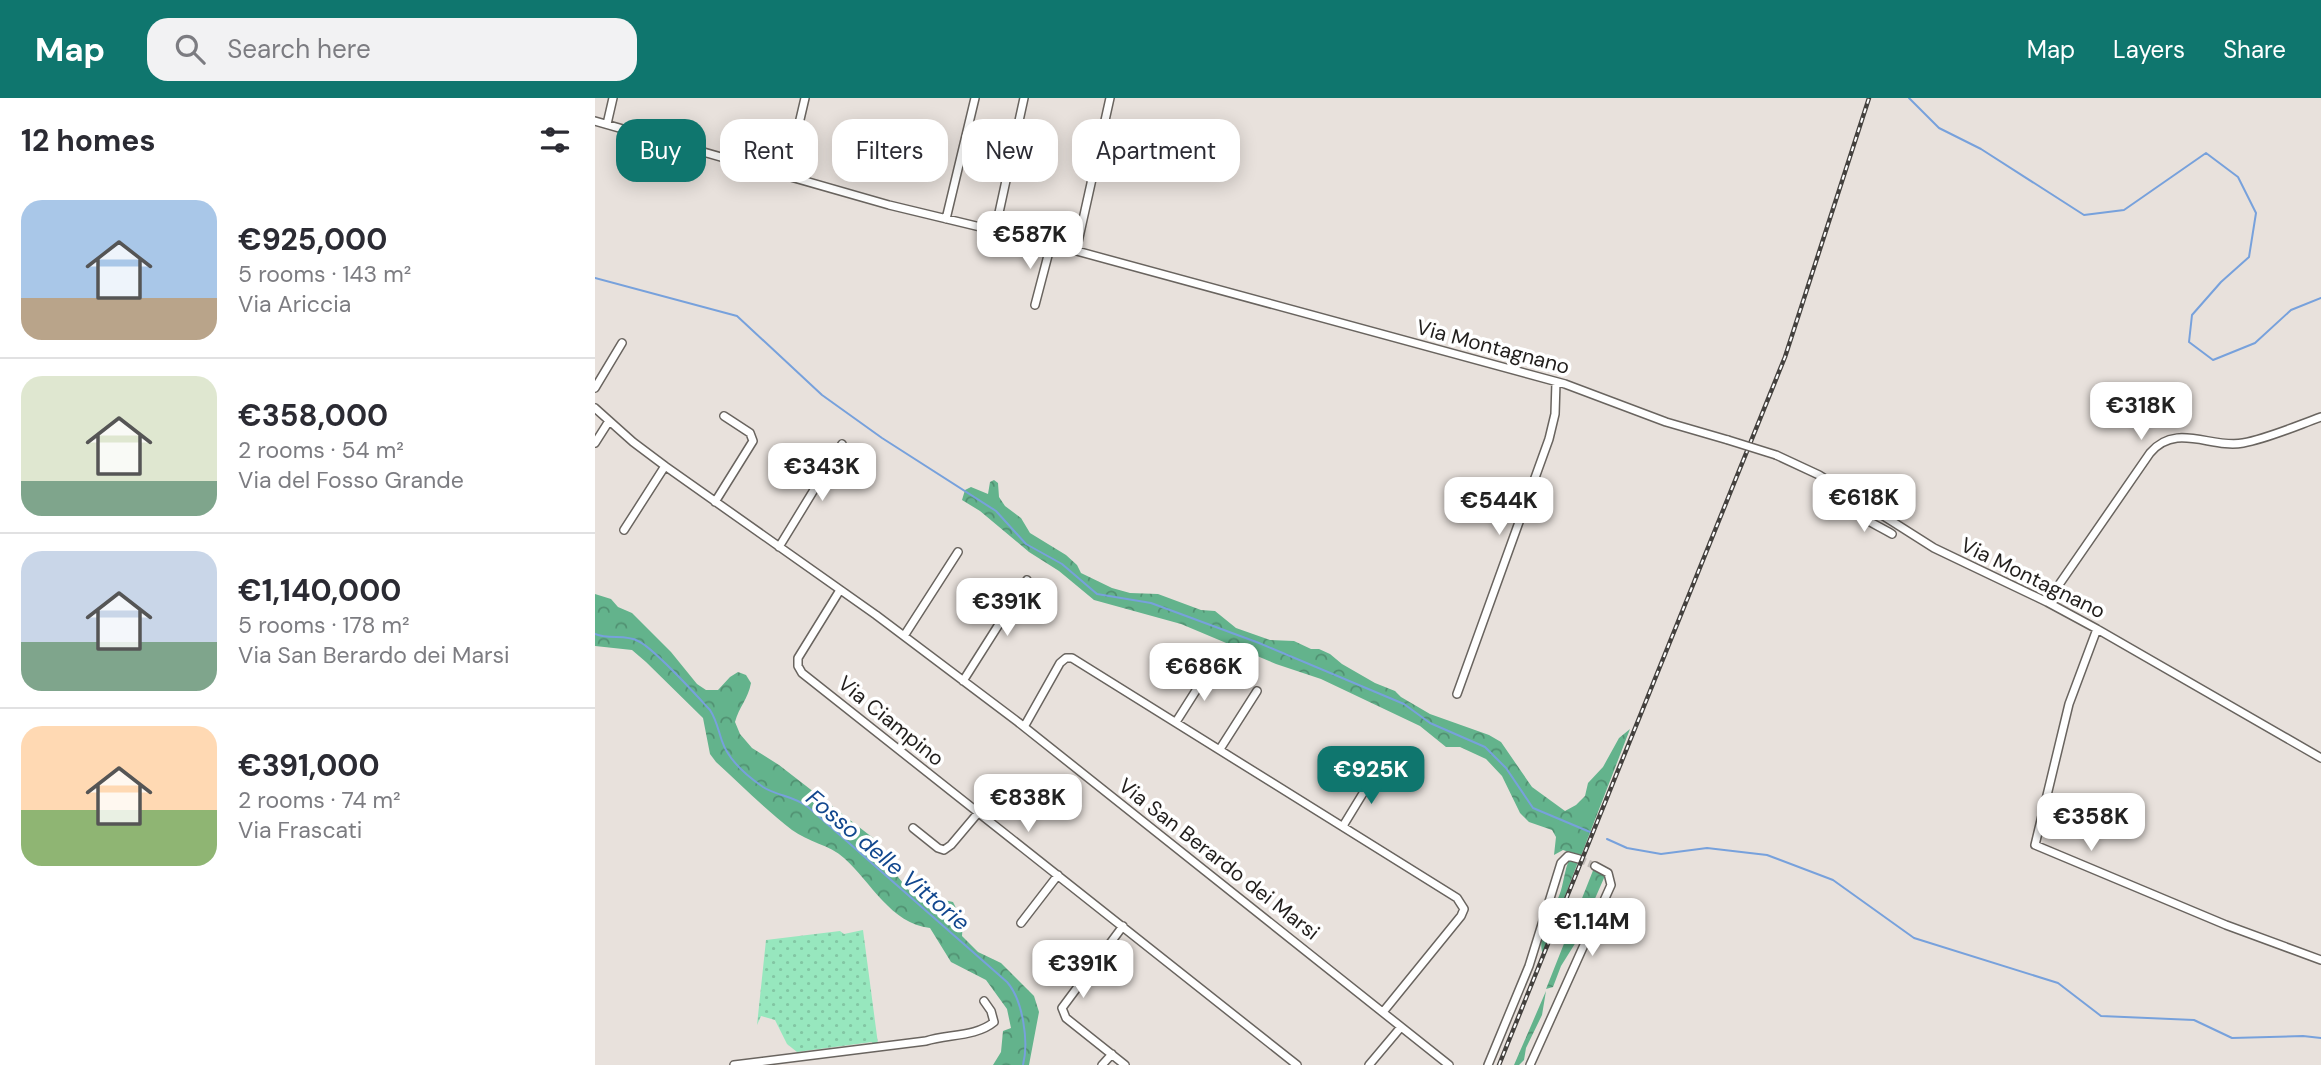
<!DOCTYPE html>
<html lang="en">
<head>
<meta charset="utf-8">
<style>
  body { margin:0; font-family:"DM Sans",sans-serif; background:#f2f2f3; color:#2b2b33; height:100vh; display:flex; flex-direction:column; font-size:26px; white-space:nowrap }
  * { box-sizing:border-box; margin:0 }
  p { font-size:23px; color:#7c7c81 }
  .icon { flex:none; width:38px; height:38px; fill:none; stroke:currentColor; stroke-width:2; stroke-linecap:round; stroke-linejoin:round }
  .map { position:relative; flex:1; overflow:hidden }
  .sheet { display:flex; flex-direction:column; background:#fff; width:595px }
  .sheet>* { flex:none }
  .hud { position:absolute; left:21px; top:21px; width:665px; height:63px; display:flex; gap:14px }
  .price { position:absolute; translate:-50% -60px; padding:0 16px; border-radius:14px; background:#fff; color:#222; font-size:23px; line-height:46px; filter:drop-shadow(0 2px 4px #0008) }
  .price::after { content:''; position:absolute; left:50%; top:42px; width:21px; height:16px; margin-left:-10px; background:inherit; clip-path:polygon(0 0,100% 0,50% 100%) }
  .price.active { background:#0f766e; color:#fff }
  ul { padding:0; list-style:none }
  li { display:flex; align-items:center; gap:21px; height:175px; padding:0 21px }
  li+li { border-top:2px solid #e1e1e2 }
  li span { display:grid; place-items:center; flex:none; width:196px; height:140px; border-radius:21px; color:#555 }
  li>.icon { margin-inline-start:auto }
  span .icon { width:84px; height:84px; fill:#fffc; stroke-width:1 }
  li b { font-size:30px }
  h2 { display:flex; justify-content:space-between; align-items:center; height:84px; padding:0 21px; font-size:30px }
  .chip { padding:0 24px; border-radius:21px; background:#fff; box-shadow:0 4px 18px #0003; font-size:24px; line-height:63px }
  .chip.active { background:#0f766e; color:#fff }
  header { display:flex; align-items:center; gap:42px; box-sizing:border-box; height:98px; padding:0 35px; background:#0f766e; color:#fff }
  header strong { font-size:33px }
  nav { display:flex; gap:38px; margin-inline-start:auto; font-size:24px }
  .search { width:490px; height:63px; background:#f2f2f3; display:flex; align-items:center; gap:18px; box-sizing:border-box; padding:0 24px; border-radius:21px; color:#7c7c81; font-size:26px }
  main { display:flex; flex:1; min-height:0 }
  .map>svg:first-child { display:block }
  .grass { fill:url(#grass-dots) }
  .forest { fill:url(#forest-crowns) }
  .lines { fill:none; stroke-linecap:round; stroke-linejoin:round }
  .stream { stroke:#77a1dc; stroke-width:2 }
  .minor-tunnel { stroke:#c0bab6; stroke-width:7; stroke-dasharray:7 3.5; stroke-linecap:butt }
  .minor-casing { stroke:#69645f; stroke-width:10 }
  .minor { stroke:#fff; stroke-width:7 }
  .rail-casing { stroke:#44413e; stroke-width:4.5 }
  .rail { stroke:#fff; stroke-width:2; stroke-dasharray:5; stroke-linecap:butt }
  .minor-bridge-casing { stroke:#69645f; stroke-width:10; stroke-linecap:butt }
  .minor-bridge { stroke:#fff; stroke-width:7 }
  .labels { text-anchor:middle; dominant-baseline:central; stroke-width:7; stroke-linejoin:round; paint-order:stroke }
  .street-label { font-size:21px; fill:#211e1c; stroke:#fff }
  .water-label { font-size:23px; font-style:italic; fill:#11478e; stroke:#fff }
</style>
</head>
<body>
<header>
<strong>Map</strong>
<div class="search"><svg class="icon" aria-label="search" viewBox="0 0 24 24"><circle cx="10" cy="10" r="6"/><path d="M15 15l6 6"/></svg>Search here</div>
<nav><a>Map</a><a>Layers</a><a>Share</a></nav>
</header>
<main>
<section class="sheet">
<h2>12 homes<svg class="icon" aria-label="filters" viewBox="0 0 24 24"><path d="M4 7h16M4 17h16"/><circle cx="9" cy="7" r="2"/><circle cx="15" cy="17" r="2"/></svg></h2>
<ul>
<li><span style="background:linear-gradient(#a9c7e8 70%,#b9a48a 0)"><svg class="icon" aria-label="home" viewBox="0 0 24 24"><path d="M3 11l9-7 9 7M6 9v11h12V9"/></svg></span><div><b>€925,000</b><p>5 rooms · 143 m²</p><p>Via Ariccia</p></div></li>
<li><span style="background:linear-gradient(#dfe7d0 75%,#7fa58c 0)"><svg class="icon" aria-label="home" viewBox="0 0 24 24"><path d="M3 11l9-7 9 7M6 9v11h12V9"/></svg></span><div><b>€358,000</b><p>2 rooms · 54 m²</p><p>Via del Fosso Grande</p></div></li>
<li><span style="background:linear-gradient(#c9d6e8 65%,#7fa58c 0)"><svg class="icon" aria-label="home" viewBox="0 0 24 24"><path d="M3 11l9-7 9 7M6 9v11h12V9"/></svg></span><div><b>€1,140,000</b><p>5 rooms · 178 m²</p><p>Via San Berardo dei Marsi</p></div></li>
<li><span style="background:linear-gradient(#ffd9b3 60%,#8fb573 0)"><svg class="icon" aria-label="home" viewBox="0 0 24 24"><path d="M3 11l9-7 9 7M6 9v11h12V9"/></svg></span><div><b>€391,000</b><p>2 rooms · 74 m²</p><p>Via Frascati</p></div></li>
</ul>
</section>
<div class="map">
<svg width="1726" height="967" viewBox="0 0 1726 967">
  <defs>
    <pattern id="grass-dots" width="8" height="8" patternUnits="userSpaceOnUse" patternTransform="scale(1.75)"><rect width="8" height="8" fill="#97e7be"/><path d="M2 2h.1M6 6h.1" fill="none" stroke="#82c6a3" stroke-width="1.8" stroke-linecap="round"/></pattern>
    <pattern id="forest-crowns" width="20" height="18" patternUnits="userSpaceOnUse" patternTransform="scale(1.75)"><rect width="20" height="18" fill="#63b38c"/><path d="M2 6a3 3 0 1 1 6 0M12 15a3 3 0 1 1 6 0" fill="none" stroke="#519172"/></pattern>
  </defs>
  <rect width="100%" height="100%" fill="#e8e1dc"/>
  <path class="grass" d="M 268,832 L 283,946 L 278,947 L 277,944 L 202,954 L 192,946 L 180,922 L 166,918 L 162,927 L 171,842 L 245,833 L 249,836 Z"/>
  <path class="forest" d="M 399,382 L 403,385 L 404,399 L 410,408 L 426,420 L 435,435 L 471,457 L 482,467 L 486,475 L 517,490 L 535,495 L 563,496 L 606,512 L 620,513 L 641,530 L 675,542 L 699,543 L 716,551 L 724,551 L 735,556 L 747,566 L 780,585 L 800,593 L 806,599 L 835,616 L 894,637 L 906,644 L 937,689 L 970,713 L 981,707 L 990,698 L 993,685 L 1008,669 L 1024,640 L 1035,631 L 986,758 L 968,752 L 959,757 L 961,739 L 957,732 L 934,724 L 925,715 L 907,678 L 891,661 L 865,649 L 851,649 L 825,628 L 726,581 L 681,566 L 586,526 L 499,502 L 464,473 L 434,454 L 385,413 L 367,402 L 370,392 L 376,389 L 393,396 L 395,384 Z
    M 0,496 L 16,501 L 23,509 L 37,515 L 76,554 L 102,586 L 111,592 L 123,592 L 135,579 L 143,574 L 151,577 L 156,585 C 153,601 144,609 140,624 L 145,636 L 157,650 L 184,667 L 282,743 L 299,774 L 316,795 L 358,804 L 368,824 L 367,838 L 383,854 L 406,865 L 439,898 L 444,914 L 434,967 L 398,967 L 406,954 L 408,933 L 416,930 L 412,911 L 391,882 L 356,864 L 335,830 C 296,826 276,784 249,760 C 235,747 213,744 197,732 C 171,712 146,687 121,664 L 115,656 L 108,620 L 51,564 L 37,552 L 0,548 Z
    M 975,760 L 983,764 L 948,856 C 941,841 957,813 964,798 C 969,786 969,772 975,760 Z
    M 999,770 L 1010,777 L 1009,780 L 981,844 L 966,868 L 958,889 L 951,891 Z
    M 951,893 L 947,917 L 931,950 L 929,962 L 924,967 L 919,967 Z"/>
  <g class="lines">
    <path class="stream" d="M 1314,0 L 1344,30 L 1386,51 L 1489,117 L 1529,112 L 1611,55 L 1643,79 L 1661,115 L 1654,159 L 1626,184 L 1597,217 L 1594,244 L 1618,262 L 1660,245 L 1696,212 L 1726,200
      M 0,180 L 142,218 L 227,297 L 287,340 L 401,413 L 431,446 L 467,466 L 502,496 L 556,505 L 664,545 L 809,606 L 835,625 L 890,649 L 911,670 L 938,710 L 995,734
      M 0,536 C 14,542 30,536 43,543 C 59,550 102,598 115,612 C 122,623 123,632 127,643 C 133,661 152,678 168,689 C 182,698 199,698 213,709 L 412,884 C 428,902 434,944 428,967
      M 1012,741 L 1032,750 L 1066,756 L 1112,750 L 1172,757 L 1238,782 L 1319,840 L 1463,885 L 1506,918 L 1599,922 L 1637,940 L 1708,938 L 1726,940"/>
    <path class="minor-tunnel" d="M 984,761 L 1000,768"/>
    <g class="minor-casing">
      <path id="minor" d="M 0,23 L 294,107 L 456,146 L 970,286 L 1071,324 L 1133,342
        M 12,26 L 18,0
        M 192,77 L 210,0
        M 351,121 L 380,0
        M 400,133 L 429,0
        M 481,153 L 515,0
        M 440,207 L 456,146
        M 0,290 L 27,245
        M 0,310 L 38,344 L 70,368 L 281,517 L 423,624 L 854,967
        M 0,345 L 14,323
        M 1181,357 L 1224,377 L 1339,450 L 1452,504 L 1502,531 L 1726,660
        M 1225,378 C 1242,410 1267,419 1297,436
        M 120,404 L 158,343 L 155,335 L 129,318
        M 29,432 L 70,368
        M 184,449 L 247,346
        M 245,492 L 203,560 L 203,568 L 207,575 L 702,967
        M 1452,504 L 1555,355 C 1581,324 1616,351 1648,345 C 1674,340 1701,328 1726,319
        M 1502,531 L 1474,606 L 1440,747 L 1631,827 L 1726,862
        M 309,538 L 363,454
        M 368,583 L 432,482
        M 862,596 L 954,341 L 960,316 L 961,284
        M 581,624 L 614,572
        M 429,629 L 465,565 L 471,560 L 477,560 L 862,800 L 869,811 L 866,818 L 788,914
        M 625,651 L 662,593
        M 748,728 L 781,674
        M 318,730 L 343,750 L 349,752 L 356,747 L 383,715
        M 426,825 L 463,777
        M 528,828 L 467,910 L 471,920 L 530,967
        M 139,967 L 331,943 C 352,936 381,939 399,924 L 396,913 L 389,903
        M 507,967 L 517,956
        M 774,967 L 806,929
        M 893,967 L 934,868 L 966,765 L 973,758 L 984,761
        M 935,967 L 1016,787 L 1013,775 L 1000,768"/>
    </g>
    <use href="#minor" class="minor"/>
    <g class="rail-casing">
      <path id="rail" d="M 904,967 L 1190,259 L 1274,0"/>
    </g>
    <use href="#rail" class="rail"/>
    <g class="minor-bridge-casing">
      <path id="minor-bridge" d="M 1133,342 L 1181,357"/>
    </g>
    <use href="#minor-bridge" class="minor-bridge"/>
  </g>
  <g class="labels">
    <g class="street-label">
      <text transform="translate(898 249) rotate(15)">Via Montagnano</text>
      <text transform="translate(1438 480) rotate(26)">Via Montagnano</text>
      <text transform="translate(296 623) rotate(39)">Via Ciampino</text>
      <text transform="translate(624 761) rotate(38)">Via San Berardo dei Marsi</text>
    </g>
    <g class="water-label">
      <text transform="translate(293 762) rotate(40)">Fosso delle Vittorie</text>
    </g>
  </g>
</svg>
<b class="price" style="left:435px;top:173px">€587K</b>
<b class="price" style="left:1546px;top:344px">€318K</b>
<b class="price" style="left:227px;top:405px">€343K</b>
<b class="price" style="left:1269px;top:436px">€618K</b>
<b class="price" style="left:904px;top:439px">€544K</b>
<b class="price" style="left:412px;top:540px">€391K</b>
<b class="price" style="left:609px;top:605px">€686K</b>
<b class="price active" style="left:776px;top:708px">€925K</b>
<b class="price" style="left:433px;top:736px">€838K</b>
<b class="price" style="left:1496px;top:755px">€358K</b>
<b class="price" style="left:997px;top:860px">€1.14M</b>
<b class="price" style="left:488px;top:902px">€391K</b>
<div class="hud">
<a class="chip active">Buy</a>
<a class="chip">Rent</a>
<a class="chip">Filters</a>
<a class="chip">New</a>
<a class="chip">Apartment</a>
</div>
</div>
</main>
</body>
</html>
